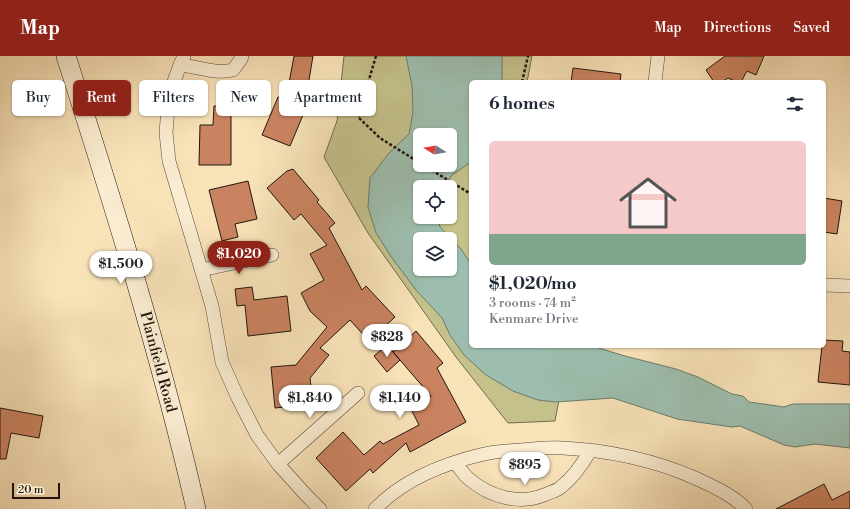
<!DOCTYPE html>
<html lang="en">
<head>
<meta charset="utf-8">
<style>
  body { margin:0; font-family:"Libre Bodoni",serif; background:#f2f2f3; color:#1f2937; height:100vh; display:flex; flex-direction:column; font-size:15px; white-space:nowrap }
  * { box-sizing:border-box; margin:0 }
  p { font-size:13px; color:#747a83 }
  .icon { flex:none; width:22px; height:22px; fill:none; stroke:currentColor; stroke-width:2; stroke-linecap:round; stroke-linejoin:round }
  .map { position:relative; flex:1; overflow:hidden }
  .drawer { position:absolute; left:469px; top:24px; width:357px; height:268px; display:flex; flex-direction:column; background:#fff; border-radius:6px; box-shadow:0 1px 3px #0004 }
  .drawer>* { flex:none }
  .hud { position:absolute; left:12px; top:24px; width:380px; height:36px; display:flex; gap:8px }
  .needle { width:26px; rotate:281deg }
  .fabs { position:absolute; left:413px; top:72px; display:grid; gap:8px }
  .fabs a { display:grid; place-items:center; width:44px; height:44px; border-radius:6px; background:#fff; box-shadow:0 1px 3px #0004; font-size:20px }
  .scale { position:absolute; left:12px; bottom:10px; width:48px; box-sizing:border-box; padding-left:4px; border:2px solid #22150f; border-top:0; font-size:11px; line-height:14px; white-space:nowrap; color:#22150f; -webkit-text-stroke:3px #faecd1; paint-order:stroke }
  .price { position:absolute; translate:-50% -34px; padding:0 9px; border-radius:14px; background:#fff; color:#222; font-size:13px; line-height:26px; filter:drop-shadow(0 1px 2px #0008) }
  .price::after { content:''; position:absolute; left:50%; top:24px; width:12px; height:9px; margin-left:-6px; background:inherit; clip-path:polygon(0 0,100% 0,50% 100%) }
  .price.selected { background:#8f2418; color:#fff }
  ul { padding:0; list-style:none }
  li { display:grid; align-content:center; gap:8px; height:212px; padding:0 20px }
  li+li { border-top:1px solid #e0e1e3 }
  li span { display:grid; place-items:center; height:124px; border-radius:6px; color:#555 }
  li>.icon { margin-inline-start:auto }
  span .icon { width:72px; height:72px; fill:#fffc; stroke-width:1 }
  li b { font-size:17px }
  h2 { display:flex; justify-content:space-between; align-items:center; height:48px; padding:0 20px; font-size:17px }
  .pill { padding:0 14px; border-radius:6px; background:#fff; box-shadow:0 1px 3px #0004; font-size:14px; line-height:36px }
  .pill.selected { background:#8f2418; color:#fff }
  header { display:flex; align-items:center; gap:24px; box-sizing:border-box; height:56px; padding:0 20px; background:#8f2418; color:#fff }
  header strong { font-size:19px }
  nav { display:flex; gap:22px; margin-inline-start:auto; font-size:14px }
  .map>svg:first-child { display:block }
  .green { fill:#c4c18a; stroke:#736b4c; fill-rule:evenodd }
  .water { fill:#9dbeae; stroke:#6c7a6e; fill-rule:evenodd }
  .building { fill:#ca8360; stroke:#22150f }
  .lines { fill:none; stroke-linecap:round; stroke-linejoin:round }
  .minor-casing { stroke:#584839; stroke-width:14 }
  .secondary-casing { stroke:#22150f; stroke-width:20 }
  .path { stroke:#22150f; stroke-width:2.5; stroke-dasharray:3 2; stroke-linecap:butt }
  .minor { stroke:#faecd1; stroke-width:13 }
  .secondary { stroke:#faecd1; stroke-width:19 }
  .labels { text-anchor:middle; dominant-baseline:central; stroke-width:3; stroke-linejoin:round; paint-order:stroke }
  .street-label { font-size:15px; fill:#22150f; stroke:#faecd1 }
</style>
</head>
<body>
<header>
<strong>Map</strong>
<nav><a>Map</a><a>Directions</a><a>Saved</a></nav>
</header>
<div class="map">
<svg width="850" height="453" viewBox="0 0 850 453">
  <rect width="100%" height="100%" fill="#f8e2b8"/>
  <filter id="stains"><feTurbulence type="fractalNoise" baseFrequency=".005" numOctaves="4"/><feColorMatrix values="0 0 0 0 .2 0 0 0 0 .09 0 0 0 0 .02 0 0 0 .5 -.17"/></filter>
  <radialGradient id="worn" r=".72"><stop offset=".6" stop-color="#630" stop-opacity="0"/><stop offset="1" stop-color="#630" stop-opacity=".3"/></radialGradient>
  <path class="green" d="M 344,0 L 532,0 L 527,26 L 471,26 L 471,290 L 569,290 L 555,365 L 508,367 L 456,301 L 368,177 L 324,101 L 337,65 ZM 420,79 L 450,79 L 450,109 L 420,109 ZM 420,131 L 450,131 L 450,161 L 420,161 ZM 420,183 L 450,183 L 450,213 L 420,213 Z"/>
  <path class="water" d="M 406,0 L 502,0 L 502,26 L 471,26 L 471,106 L 452,119 L 444,131 L 420,131 L 420,161 L 437,161 L 440,171 L 461,193 L 471,208 L 471,290 L 592,290 L 625,300 L 676,313 L 698,321 L 732,338 L 743,340 L 749,346 L 784,351 L 793,348 L 850,348 L 850,392 L 815,388 L 795,391 L 784,389 L 740,370 L 732,371 L 677,363 L 613,342 L 556,346 L 538,344 L 513,335 L 486,319 L 464,299 L 450,279 L 442,262 L 416,234 L 392,202 L 376,177 L 368,151 L 370,122 L 389,97 L 409,78 L 413,56 L 412,30 ZM 420,79 L 450,79 L 450,109 L 420,109 ZM 420,183 L 450,183 L 450,213 L 420,213 Z"/>
  <path class="building" d="M 294,0 L 313,0 L 308,30 L 289,27 Z
    M 725,0 L 764,0 L 756,19 L 747,15 L 741,26 L 737,26 L 728,22 L 722,26 L 714,26 L 706,14 Z
    M 573,12 L 621,18 L 620,26 L 571,26 Z
    M 278,41 L 306,52 L 290,90 L 262,79 Z
    M 214,50 L 231,50 L 231,109 L 199,109 L 200,69 L 213,69 Z
    M 293,113 L 319,144 L 317,146 L 335,167 L 329,172 L 362,234 L 366,230 L 395,261 L 369,285 L 350,264 L 320,292 L 329,299 L 310,322 L 313,348 L 275,352 L 271,311 L 295,309 L 295,310 L 327,271 L 310,255 L 301,237 L 324,224 L 310,198 L 327,189 L 301,158 L 294,164 L 267,132 L 287,115 Z
    M 248,125 L 257,163 L 235,168 L 238,181 L 222,185 L 209,134 Z
    M 824,142 L 842,145 L 837,178 L 824,176 Z
    M 252,231 L 254,244 L 287,240 L 291,275 L 248,280 L 245,249 L 237,250 L 235,233 Z
    M 416,275 L 443,307 L 437,312 L 466,366 L 410,396 L 406,387 L 373,417 L 370,413 L 346,435 L 316,402 L 343,376 L 364,399 L 380,385 L 383,388 L 419,369 L 410,351 L 431,340 L 393,296 Z
    M 824,284 L 843,285 L 842,295 L 850,296 L 850,329 L 818,326 L 822,290 L 824,290 Z
    M 387,289 L 400,304 L 387,316 L 374,300 Z
    M 0,352 L 43,360 L 39,382 L 11,377 L 6,403 L 0,403 Z
    M 824,428 L 832,444 L 850,435 L 850,453 L 776,453 Z"/>
  <g class="lines">
    <g class="minor-casing">
      <path id="minor" d="M 184,0 L 180,9 C 200,11 213,18 233,14 L 241,3 L 242,0
        M 180,9 L 169,39 L 166,77 L 169,105 L 212,250 L 222,306 L 238,342 L 257,379 L 278,408 L 306,439 L 320,453
        M 655,26 L 658,0
        M 201,214 L 272,199
        M 824,229 L 850,230
        M 455,407 C 460,412 464,419 469,423 C 490,441 519,449 544,439 C 550,436 557,435 561,431 C 574,421 582,409 590,395
        M 278,408 L 358,337
        M 375,453 C 403,424 445,407 484,398 C 496,395 509,395 520,394 C 534,393 549,391 563,392 C 606,394 655,404 695,422 C 712,430 733,439 746,453"/>
    </g>
    <g class="secondary-casing">
      <path id="secondary" d="M 66,0 C 114,150 161,300 196,453"/>
    </g>
    <path class="path" d="M 376,0 L 358,61 L 380,82 L 420,107
      M 522,26 L 528,0
      M 423,109 L 471,138"/>
    <use href="#minor" class="minor"/>
    <use href="#secondary" class="secondary"/>
  </g>
  <g class="labels">
    <g class="street-label">
      <text transform="translate(158 306) rotate(75)">Plainfield Road</text>
    </g>
  </g>
  <rect width="100%" height="100%" filter="url(#stains)"/>
  <rect width="100%" height="100%" fill="url(#worn)"/>
</svg>
<div class="fabs">
<a><svg class="needle" viewBox="-14 -14 28 28"><path d="M0-13l5 13h-10z" fill="#e53935"/><path d="M0 13l5-13h-10z" fill="#747a83"/></svg></a>
<a><svg class="icon" aria-label="locate" viewBox="0 0 24 24"><circle cx="12" cy="12" r="6"/><path d="M12 2v4M12 18v4M2 12h4M18 12h4"/></svg></a>
<a><svg class="icon" aria-label="layers" viewBox="0 0 24 24"><path d="M12 4l9 5-9 5-9-5zM3 14l9 5 9-5"/></svg></a>
</div>
<div class="scale">20 m</div>
<b class="price selected" style="left:239px;top:219px">$1,020</b>
<b class="price" style="left:121px;top:229px">$1,500</b>
<b class="price" style="left:387px;top:302px">$828</b>
<b class="price" style="left:310px;top:363px">$1,840</b>
<b class="price" style="left:400px;top:363px">$1,140</b>
<b class="price" style="left:525px;top:430px">$895</b>
<div class="hud">
<a class="pill">Buy</a>
<a class="pill selected">Rent</a>
<a class="pill">Filters</a>
<a class="pill">New</a>
<a class="pill">Apartment</a>
</div>
<section class="drawer">
<h2>6 homes<svg class="icon" aria-label="filters" viewBox="0 0 24 24"><path d="M4 7h16M4 17h16"/><circle cx="9" cy="7" r="2"/><circle cx="15" cy="17" r="2"/></svg></h2>
<ul>
<li><span style="background:linear-gradient(#f6c9c9 75%,#7fa58c 0)"><svg class="icon" aria-label="home" viewBox="0 0 24 24"><path d="M3 11l9-7 9 7M6 9v11h12V9"/></svg></span><div><b>$1,020/mo</b><p>3 rooms · 74 m²</p><p>Kenmare Drive</p></div></li>
</ul>
</section>
</div>
</body>
</html>
